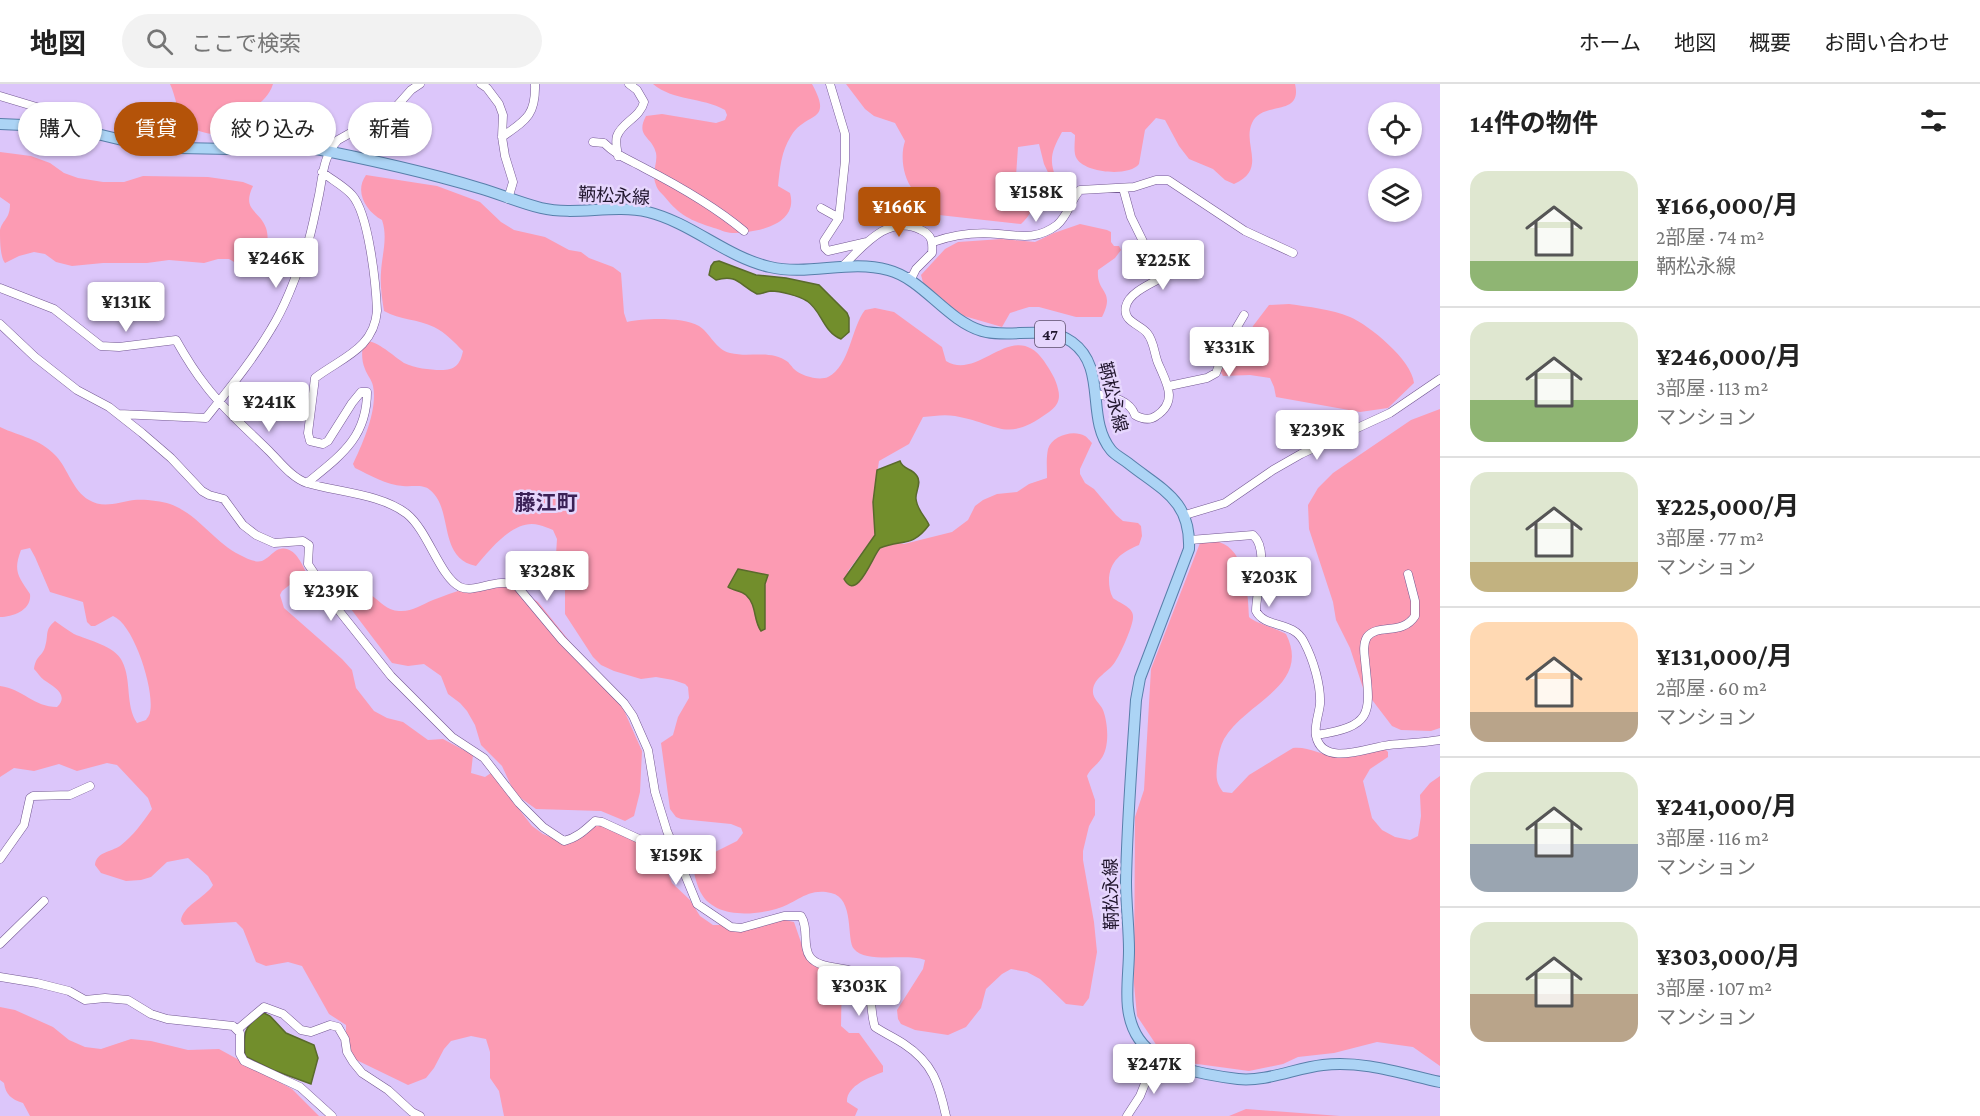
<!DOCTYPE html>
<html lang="ja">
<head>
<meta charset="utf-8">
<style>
  body { margin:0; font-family:"Crimson Pro","Noto Sans JP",serif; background:#f2f2f2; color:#222; height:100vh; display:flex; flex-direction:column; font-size:22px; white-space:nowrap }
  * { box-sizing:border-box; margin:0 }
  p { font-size:20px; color:#767676 }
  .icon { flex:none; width:33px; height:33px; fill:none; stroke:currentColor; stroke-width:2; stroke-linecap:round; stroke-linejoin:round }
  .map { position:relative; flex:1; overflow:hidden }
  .drawer { display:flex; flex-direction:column; background:#fff; width:540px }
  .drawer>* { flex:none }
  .hud { position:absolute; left:18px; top:18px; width:570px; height:54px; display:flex; gap:12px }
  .controls { position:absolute; left:1368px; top:18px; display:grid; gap:12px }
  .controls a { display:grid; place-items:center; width:54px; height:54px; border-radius:50%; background:#fff; box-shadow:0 2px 4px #0004; font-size:30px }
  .price { position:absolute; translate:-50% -51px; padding:0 14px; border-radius:6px; background:#fff; color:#222; font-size:20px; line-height:39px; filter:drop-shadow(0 2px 3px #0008) }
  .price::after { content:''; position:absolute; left:50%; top:36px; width:18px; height:14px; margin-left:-9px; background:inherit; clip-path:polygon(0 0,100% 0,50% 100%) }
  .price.current { background:#b45309; color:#fff }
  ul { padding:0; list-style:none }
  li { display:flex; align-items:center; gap:18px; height:150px; padding:0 30px }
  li+li { border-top:2px solid #e0e0e0 }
  li span { display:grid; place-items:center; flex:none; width:168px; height:120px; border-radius:18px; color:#555 }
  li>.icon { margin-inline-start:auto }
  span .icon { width:72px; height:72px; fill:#fffc; stroke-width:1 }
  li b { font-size:26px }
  h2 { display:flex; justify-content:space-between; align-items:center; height:72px; padding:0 30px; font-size:26px }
  .pill { padding:0 21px; border-radius:27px; background:#fff; box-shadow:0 2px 4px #0004; font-size:21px; line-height:54px }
  .pill.current { background:#b45309; color:#fff }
  header { display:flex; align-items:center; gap:36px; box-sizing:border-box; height:84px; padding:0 30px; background:#fff; border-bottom:2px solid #e0e0e0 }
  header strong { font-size:28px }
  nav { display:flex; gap:33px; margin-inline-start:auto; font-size:21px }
  .search { width:420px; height:54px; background:#f2f2f2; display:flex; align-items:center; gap:15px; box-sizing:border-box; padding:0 21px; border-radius:33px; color:#767676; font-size:22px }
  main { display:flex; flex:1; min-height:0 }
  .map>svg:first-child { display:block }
  .green { fill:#fc9bb3 }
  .water { fill:#728e2c; stroke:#5a6a2c; stroke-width:1.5 }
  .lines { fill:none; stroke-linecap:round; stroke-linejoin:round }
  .minor-casing { stroke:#735892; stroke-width:9 }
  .major-casing { stroke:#587faa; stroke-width:12 }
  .minor { stroke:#fff; stroke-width:8 }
  .major { stroke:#acd4f5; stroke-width:10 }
  .labels { text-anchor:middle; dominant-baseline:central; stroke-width:5; stroke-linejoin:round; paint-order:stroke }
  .shield { fill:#e6d6fd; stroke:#5c506b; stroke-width:1.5 }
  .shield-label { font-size:16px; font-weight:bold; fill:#21162d }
  .street-label { font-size:18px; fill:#21162d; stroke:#e6d6fd }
  .quarter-label { font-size:21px; font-weight:bold; fill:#3b2156; stroke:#e6d6fd }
</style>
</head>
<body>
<header>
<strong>地図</strong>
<div class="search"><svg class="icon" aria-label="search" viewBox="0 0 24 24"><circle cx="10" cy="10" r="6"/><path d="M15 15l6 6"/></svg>ここで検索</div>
<nav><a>ホーム</a><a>地図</a><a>概要</a><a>お問い合わせ</a></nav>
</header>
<main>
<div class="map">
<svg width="1440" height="1032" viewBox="0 0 1440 1032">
  <rect width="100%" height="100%" fill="#dcc6fa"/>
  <path class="green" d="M 170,0 L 273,0 C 268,17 253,22 243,35 C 239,40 238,48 231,49 C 217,53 196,49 186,39 C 177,30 176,12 170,0 Z
    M 653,0 L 812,0 C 834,40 806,27 791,52 C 781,68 780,84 778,102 L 790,109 C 799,141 756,149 732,149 C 726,149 719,145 714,144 C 690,136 680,132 664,112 C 661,109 657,105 656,101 C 651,89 658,79 656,69 C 652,52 635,53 646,32 L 662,30 L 716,39 L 725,36 L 727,31 L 725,26 C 702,13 673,17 653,0 Z
    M 846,0 L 1295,0 C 1303,34 1262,16 1252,39 C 1242,61 1268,85 1234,100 L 1225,96 L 1213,85 L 1189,75 L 1179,62 L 1165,36 L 1156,34 L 1145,46 L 1139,80 C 1129,93 1086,89 1077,75 C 1073,70 1075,58 1075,51 L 1071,48 L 1062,48 C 1051,68 1048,77 1058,98 L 1053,99 L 1044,80 L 1039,60 L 1018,63 L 1016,92 C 1034,111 1042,119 1021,140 L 939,131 L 936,127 L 932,113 L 923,107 L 913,106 C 903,93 900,72 905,57 L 895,39 L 874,32 L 865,25 Z
    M 0,68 L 31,72 L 50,79 L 64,89 L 78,94 L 103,98 L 124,98 L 143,92 L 208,93 L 243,98 L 253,102 C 241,127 260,126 266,144 C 271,159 264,180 253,189 L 229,175 L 218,175 L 204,179 L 169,176 L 147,179 L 103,179 L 72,182 L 56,178 L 45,170 L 34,168 L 19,172 L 5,179 C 0,173 0,155 0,146 C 3,135 10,135 10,120 L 0,113 Z
    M 366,91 L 437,102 L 480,118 L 501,138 L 514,146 L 545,153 L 569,166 L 581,168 L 589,174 L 613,183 L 621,189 L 624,229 L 627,238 C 645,234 683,233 699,242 C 710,249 716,266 730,269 C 750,274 770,265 788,278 C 789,279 793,284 794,285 C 801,292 819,297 828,293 C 850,282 851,244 865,226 L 875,224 L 894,228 L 942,263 L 946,277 C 979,298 1013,233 1044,277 C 1050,286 1056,295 1058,305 C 1061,316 1057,322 1049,328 C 1005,360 1000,340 955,332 C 944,330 934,332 923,333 L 909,360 L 879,377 L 873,418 L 875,451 L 848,487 L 865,490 L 880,464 L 894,458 L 904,460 L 952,448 L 968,436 L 975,422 L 983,416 L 997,410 L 1017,408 L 1029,400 L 1047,394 C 1047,384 1046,375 1048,365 C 1052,352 1073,345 1085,352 C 1086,352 1091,358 1092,359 L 1080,385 L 1080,390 L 1085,399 L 1094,405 L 1116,431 L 1123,437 L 1138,439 L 1141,442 L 1142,452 L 1139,461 C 1122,468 1109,477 1109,497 C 1109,502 1110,509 1113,514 C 1119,519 1133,523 1133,532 C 1134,540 1120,571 1115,578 C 1109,588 1094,593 1093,606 C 1092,615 1100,619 1103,626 C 1108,639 1110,663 1101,675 C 1097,681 1090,685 1087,692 L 1095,716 L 1095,731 L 1089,742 L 1083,767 L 1083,776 L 1094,838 L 1097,868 L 1089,914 L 1083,922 L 1066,920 L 1040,895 L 1027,888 L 1011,885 L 1002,890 L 986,905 L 981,924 L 966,943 L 948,951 L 915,946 L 901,940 L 898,935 L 897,926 L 923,885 L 925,876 C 906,869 866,880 854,865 C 846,856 855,814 831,809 C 807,803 796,820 776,825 C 750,832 711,834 699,805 C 696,797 692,786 695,778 L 737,757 L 743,749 L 741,744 L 731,740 L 681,735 L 676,733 L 670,725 L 661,659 L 673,651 L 678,633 L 689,614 L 688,603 L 685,600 L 673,596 L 656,593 L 641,595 L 614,587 L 601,581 L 593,573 L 565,530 L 565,505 L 555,486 L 557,455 L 553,446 C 548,444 544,442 539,441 C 514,434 490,466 476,482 C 437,474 454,425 430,406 C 423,400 412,403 403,402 C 386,401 370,391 355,384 L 353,380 C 363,359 378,325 373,302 C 372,296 367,291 365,285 C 361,276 362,267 363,257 C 376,255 393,272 404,279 C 415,284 429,286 441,286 C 455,286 460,281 463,267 C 455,259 445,248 434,243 C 418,235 400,236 384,227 C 382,214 380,201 381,188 C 382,170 388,154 382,136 C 366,127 354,108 366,91 Z
    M 1080,140 L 1107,146 L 1111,148 L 1111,158 L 1114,162 L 1119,162 L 1121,166 L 1115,174 L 1098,186 C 1096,210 1116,205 1102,233 L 1076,233 L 1039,223 L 1029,223 L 1010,229 L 1002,243 L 964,232 L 925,206 L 921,191 L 945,165 L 958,158 L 1002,155 L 1035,158 L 1054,149 Z
    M 1289,220 C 1309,223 1331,225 1350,233 C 1369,241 1412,276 1414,299 L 1388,324 L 1360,328 L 1276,313 L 1274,303 L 1270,294 L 1250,291 L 1223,292 L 1219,285 L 1228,282 L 1244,265 L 1253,242 L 1269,221 Z
    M 1440,325 L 1440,644 L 1431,647 L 1401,646 L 1392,642 L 1363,604 L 1350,564 L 1336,536 L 1333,518 L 1309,445 L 1308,421 L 1318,404 L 1333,389 L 1411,336 Z
    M 0,343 C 21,353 39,354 56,372 C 68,385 73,407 89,416 C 103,425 119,418 134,416 C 145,415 160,417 170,420 C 198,430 214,458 240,471 C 246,474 255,479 262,477 C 267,475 272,469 277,466 C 292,459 301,477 306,488 L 282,507 L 280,511 L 284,524 L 342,575 L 352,586 L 356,604 L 374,627 L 387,634 L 403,638 L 428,656 L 443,655 L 473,671 L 471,689 L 485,693 L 491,689 L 532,742 L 543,750 L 560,757 L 586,743 L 601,741 L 659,767 L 672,799 L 690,816 L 700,832 L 713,841 L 747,841 L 780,835 L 794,838 L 805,870 L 826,885 L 842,889 L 841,942 L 849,949 L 859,949 L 883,982 L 883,988 C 870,993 846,1002 847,1018 L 858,1025 L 855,1032 L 504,1032 L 499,1007 L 490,994 L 490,968 L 486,955 L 471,952 L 451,957 L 444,965 L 434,984 L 426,994 L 408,1001 L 344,970 L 342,965 L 346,951 L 346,941 L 329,930 L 302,882 L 288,878 L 266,882 L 256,878 L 243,845 L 236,838 L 184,841 L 181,837 C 182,822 205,814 213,801 L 208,792 L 188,774 L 167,778 L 151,793 L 141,796 L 126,797 L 101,789 L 95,781 C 96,768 111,768 120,762 C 134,751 142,739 152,725 L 148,714 L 117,681 L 107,679 L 77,687 L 59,680 L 34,687 L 14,684 L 0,693 L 0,602 C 23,605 34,623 57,623 C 70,611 53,602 44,596 C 40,593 37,588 34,585 C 36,571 42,573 45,563 C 49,551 44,546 55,537 C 61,541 67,546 74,550 C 88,556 115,562 122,577 C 132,596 125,621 137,639 L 146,636 C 147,634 150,631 150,628 C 155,607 134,540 113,532 L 95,542 L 91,542 L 87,538 L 83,518 L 50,508 L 35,473 L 30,464 L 21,466 C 13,487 18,492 30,510 C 32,526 13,533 0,533 Z
    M 1204,457 C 1209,458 1215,457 1219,458 C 1246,466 1248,510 1249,533 C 1255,539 1276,544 1286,550 C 1312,602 1245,618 1224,655 C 1220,663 1218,673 1217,682 C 1216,693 1216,699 1223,708 L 1232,709 L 1249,691 L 1293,664 C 1307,662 1322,671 1336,673 C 1353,674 1368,669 1385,665 L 1388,668 L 1388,673 L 1370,685 L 1363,697 L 1372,734 L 1382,746 L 1395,753 L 1410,756 L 1418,752 L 1421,732 L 1420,711 L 1430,699 L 1440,692 L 1440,982 L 1413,963 L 1377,958 L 1334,969 L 1298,973 L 1283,980 L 1249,987 L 1190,979 L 1159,965 L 1137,932 L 1134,900 L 1135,733 L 1144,706 L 1151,585 L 1200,459 Z
    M 337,498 C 347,502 361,505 371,511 C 380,517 387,527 399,527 C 412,528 421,521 433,516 C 474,501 500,491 538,518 L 623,624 L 642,667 L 640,708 L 634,732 L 625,737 L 601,727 L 536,725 L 515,710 L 502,682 L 481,661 L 475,641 L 467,627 L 460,619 L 448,610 L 441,592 L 424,580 L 408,582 L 392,579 L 335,504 Z
    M 0,923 L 15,926 L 53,943 L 69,956 L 85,963 L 101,965 L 131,955 L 151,957 L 188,966 L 219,965 L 292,1005 L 319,1032 L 30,1032 L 23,1019 C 11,1015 6,1011 4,999 L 0,996 Z
    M 1246,1025 L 1340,1032 L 1229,1032 Z"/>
  <path class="water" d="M 719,177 L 756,191 L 786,194 L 819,201 L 847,229 L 849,234 L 849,248 L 841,255 C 823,248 822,227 807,217 C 799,212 780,207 771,207 C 765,208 762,210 757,210 C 739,201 738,190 716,196 L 709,191 L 711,182 L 714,178 Z
    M 900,377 C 903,386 912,384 917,392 C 922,399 915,408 916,415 C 917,426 925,432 929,441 C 912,464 902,455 880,464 C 873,471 857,519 844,495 L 875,451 L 873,418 L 877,386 Z
    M 738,485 L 768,491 L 765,500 L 765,545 L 761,547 C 753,536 757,521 746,511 C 741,506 733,507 728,503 Z
    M 264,929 L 270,932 L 286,949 L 314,961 L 318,974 L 311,1000 L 273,986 L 245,972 C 243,948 244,942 264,929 Z"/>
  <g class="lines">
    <g class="minor-casing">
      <path id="minor" d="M 481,0 L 487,4 L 499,20 L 503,31 L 502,53 L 505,72 L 513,98 L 508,115
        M 830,0 L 845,50 L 845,77 L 839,134 L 824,157 L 825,164 L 828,167 L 867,158
        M 0,12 L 73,34 L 88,47
        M 502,53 C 526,36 536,31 535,0
        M 593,58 L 604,59 C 617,72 628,75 644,84 C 679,102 714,122 744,147
        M 618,72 C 617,66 615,58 617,52 C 622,38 640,34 644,18 L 637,6 L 629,0
        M 821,124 L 839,134
        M 933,158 C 953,151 977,148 998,150 C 1021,152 1037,156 1057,141 C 1068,132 1070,117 1080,106 L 1134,103 L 1156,96 L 1168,96 L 1245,147 L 1293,169
        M 842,183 C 863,162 889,129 921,146 C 932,151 933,158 932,169 L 916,185 L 912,193 L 906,193
        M 0,204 L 54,225 L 101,262 L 119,263 L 176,256 C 185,272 194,287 206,302 C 224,326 248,346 269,367 C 280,378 292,394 307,399 C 337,408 382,410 407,430 C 428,447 440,493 460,503 C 476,510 498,492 517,502 L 562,556 L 624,619 L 633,632 L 648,666 L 655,708 L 667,747 L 697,820 L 731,843 L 741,844 L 784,832 L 801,832 C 809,844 802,862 810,873 C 823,889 853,878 865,897 C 873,910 870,929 875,943 C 884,949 895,954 904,960 C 933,979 939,1000 946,1032
        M 0,240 L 35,273 L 77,306 L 109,323 L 142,349 L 171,374 L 202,407 L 209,411 L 224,415 L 243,441 L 256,451 L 274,459 L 303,457 L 309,461 L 308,480 L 340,528 L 391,592 L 452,653 L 484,674 L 519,719 L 543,743 L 564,757 C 577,754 585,746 595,737 L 602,738 L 676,772
        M 1169,302 L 1207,294 L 1216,289 L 1227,260 L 1244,231
        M 1096,310 C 1111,313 1129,315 1135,331 C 1142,335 1149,337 1156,332 C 1179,317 1166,298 1158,279 C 1154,269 1154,257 1147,249 C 1140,240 1122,238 1126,222 C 1129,209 1150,200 1161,194 L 1131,133 L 1123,104
        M 119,330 L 206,334 C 229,305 252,277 271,245 C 286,221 296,192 306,165 C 312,148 315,129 319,111 C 323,91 323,72 338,56 L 395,24 L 411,6 L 420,0
        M 307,399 C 340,372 367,354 367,308 L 361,308 L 352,319 L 328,357 L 323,360 L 310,357 L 308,349 L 315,294 C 341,274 374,265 377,227 C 376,201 369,130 352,111 C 344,102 332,96 322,88
        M 1185,431 L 1225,419 L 1273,386 L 1301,370 L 1390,329 L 1440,295
        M 1190,456 L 1253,451 C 1270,466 1256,506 1256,527 C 1265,545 1293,536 1304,558 C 1313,575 1321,601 1320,620 C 1319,630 1314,642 1316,652 C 1323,684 1369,663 1389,661 C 1406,659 1423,659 1440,656
        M 1316,651 C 1376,642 1370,628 1365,576 C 1364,568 1363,560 1367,553 C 1378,539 1402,552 1415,532 L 1415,517 L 1408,490
        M 0,775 L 24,741 L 30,714 L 33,712 L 70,711 L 90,702
        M 0,860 L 44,817
        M 0,893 L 37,899 L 69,907 L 85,916 L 105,914 L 128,916 L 151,930 L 167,935 L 233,942 L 240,949 L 240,970 L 244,977 L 300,1003 L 332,1032
        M 238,945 L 264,923 L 283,930 L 301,946 L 311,948 L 330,941 L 338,943 L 345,955 L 347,968 L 353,978 L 362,989 L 388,1006 L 412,1028 L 420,1032
        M 1127,1032 L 1140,1012 L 1152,982 L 1172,980"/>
    </g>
    <g class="major-casing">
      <path id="major" d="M 0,40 L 68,43 L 143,61 L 179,64 L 230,65 L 279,60 L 296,61 C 358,73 420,86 479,104 C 500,110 520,119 541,124 C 576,132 613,120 648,128 C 692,139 726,173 770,183 C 809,192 850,175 888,186 C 923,195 946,236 982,247 C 1010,255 1047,240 1072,258 C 1108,284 1085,334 1111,366 C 1115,371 1123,375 1128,379 C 1162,406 1191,416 1189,465 L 1140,594 L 1136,616 C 1132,677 1127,737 1126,798 C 1126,821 1129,844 1129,866 C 1129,896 1121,929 1139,955 C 1159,984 1206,991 1238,995 C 1266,998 1296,984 1323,981 C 1362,976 1403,990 1440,998"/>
    </g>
    <use href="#minor" class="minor"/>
    <use href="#major" class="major"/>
  </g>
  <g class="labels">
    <rect class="shield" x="1035" y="237" width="30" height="26" rx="4.5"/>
    <g class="shield-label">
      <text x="1050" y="250">47</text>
    </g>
    <g class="street-label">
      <text transform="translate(614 112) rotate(3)">鞆松永線</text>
      <text transform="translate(1113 313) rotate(76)">鞆松永線</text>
      <text transform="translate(1111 810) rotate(-91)">鞆松永線</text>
    </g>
    <g class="quarter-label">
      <text x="546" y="419">藤江町</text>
    </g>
  </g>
</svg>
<div class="controls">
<a><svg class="icon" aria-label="locate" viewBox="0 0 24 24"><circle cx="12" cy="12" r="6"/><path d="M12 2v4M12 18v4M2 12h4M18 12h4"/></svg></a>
<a><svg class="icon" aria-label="layers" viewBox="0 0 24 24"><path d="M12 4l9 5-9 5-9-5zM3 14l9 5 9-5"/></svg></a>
</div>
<b class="price" style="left:1036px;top:139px">¥158K</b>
<b class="price current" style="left:899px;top:154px">¥166K</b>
<b class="price" style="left:276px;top:205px">¥246K</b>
<b class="price" style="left:1163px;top:207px">¥225K</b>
<b class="price" style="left:126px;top:249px">¥131K</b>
<b class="price" style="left:1229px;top:294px">¥331K</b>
<b class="price" style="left:269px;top:349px">¥241K</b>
<b class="price" style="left:1317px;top:377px">¥239K</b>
<b class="price" style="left:547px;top:518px">¥328K</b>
<b class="price" style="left:1269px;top:524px">¥203K</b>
<b class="price" style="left:331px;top:538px">¥239K</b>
<b class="price" style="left:676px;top:802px">¥159K</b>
<b class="price" style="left:859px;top:933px">¥303K</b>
<b class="price" style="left:1154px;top:1011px">¥247K</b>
<div class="hud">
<a class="pill">購入</a>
<a class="pill current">賃貸</a>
<a class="pill">絞り込み</a>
<a class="pill">新着</a>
</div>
</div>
<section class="drawer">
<h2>14件の物件<svg class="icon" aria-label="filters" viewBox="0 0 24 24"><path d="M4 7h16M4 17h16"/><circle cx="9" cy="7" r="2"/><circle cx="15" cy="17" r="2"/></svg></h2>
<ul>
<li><span style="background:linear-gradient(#dfe7d0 75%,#8fb573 0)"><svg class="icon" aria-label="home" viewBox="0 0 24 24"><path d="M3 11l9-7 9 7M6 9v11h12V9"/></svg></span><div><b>¥166,000/月</b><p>2部屋 · 74 m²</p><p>鞆松永線</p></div></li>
<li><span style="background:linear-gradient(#dfe7d0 65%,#8fb573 0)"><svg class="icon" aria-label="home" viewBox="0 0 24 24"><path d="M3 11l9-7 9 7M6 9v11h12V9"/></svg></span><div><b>¥246,000/月</b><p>3部屋 · 113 m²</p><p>マンション</p></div></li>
<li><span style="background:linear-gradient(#dfe7d0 75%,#c2b280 0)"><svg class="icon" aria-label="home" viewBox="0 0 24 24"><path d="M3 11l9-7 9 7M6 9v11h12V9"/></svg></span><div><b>¥225,000/月</b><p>3部屋 · 77 m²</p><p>マンション</p></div></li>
<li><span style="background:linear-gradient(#ffd9b3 75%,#b9a48a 0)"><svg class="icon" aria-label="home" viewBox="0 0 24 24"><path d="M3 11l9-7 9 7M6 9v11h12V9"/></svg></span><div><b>¥131,000/月</b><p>2部屋 · 60 m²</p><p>マンション</p></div></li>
<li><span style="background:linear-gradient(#dfe7d0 60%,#9aa5b1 0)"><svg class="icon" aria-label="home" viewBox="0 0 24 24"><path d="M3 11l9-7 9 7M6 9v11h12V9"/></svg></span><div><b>¥241,000/月</b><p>3部屋 · 116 m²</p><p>マンション</p></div></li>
<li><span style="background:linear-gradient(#dfe7d0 60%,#b9a48a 0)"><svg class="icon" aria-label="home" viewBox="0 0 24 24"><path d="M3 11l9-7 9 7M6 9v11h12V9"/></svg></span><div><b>¥303,000/月</b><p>3部屋 · 107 m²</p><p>マンション</p></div></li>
</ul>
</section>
</main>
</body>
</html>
